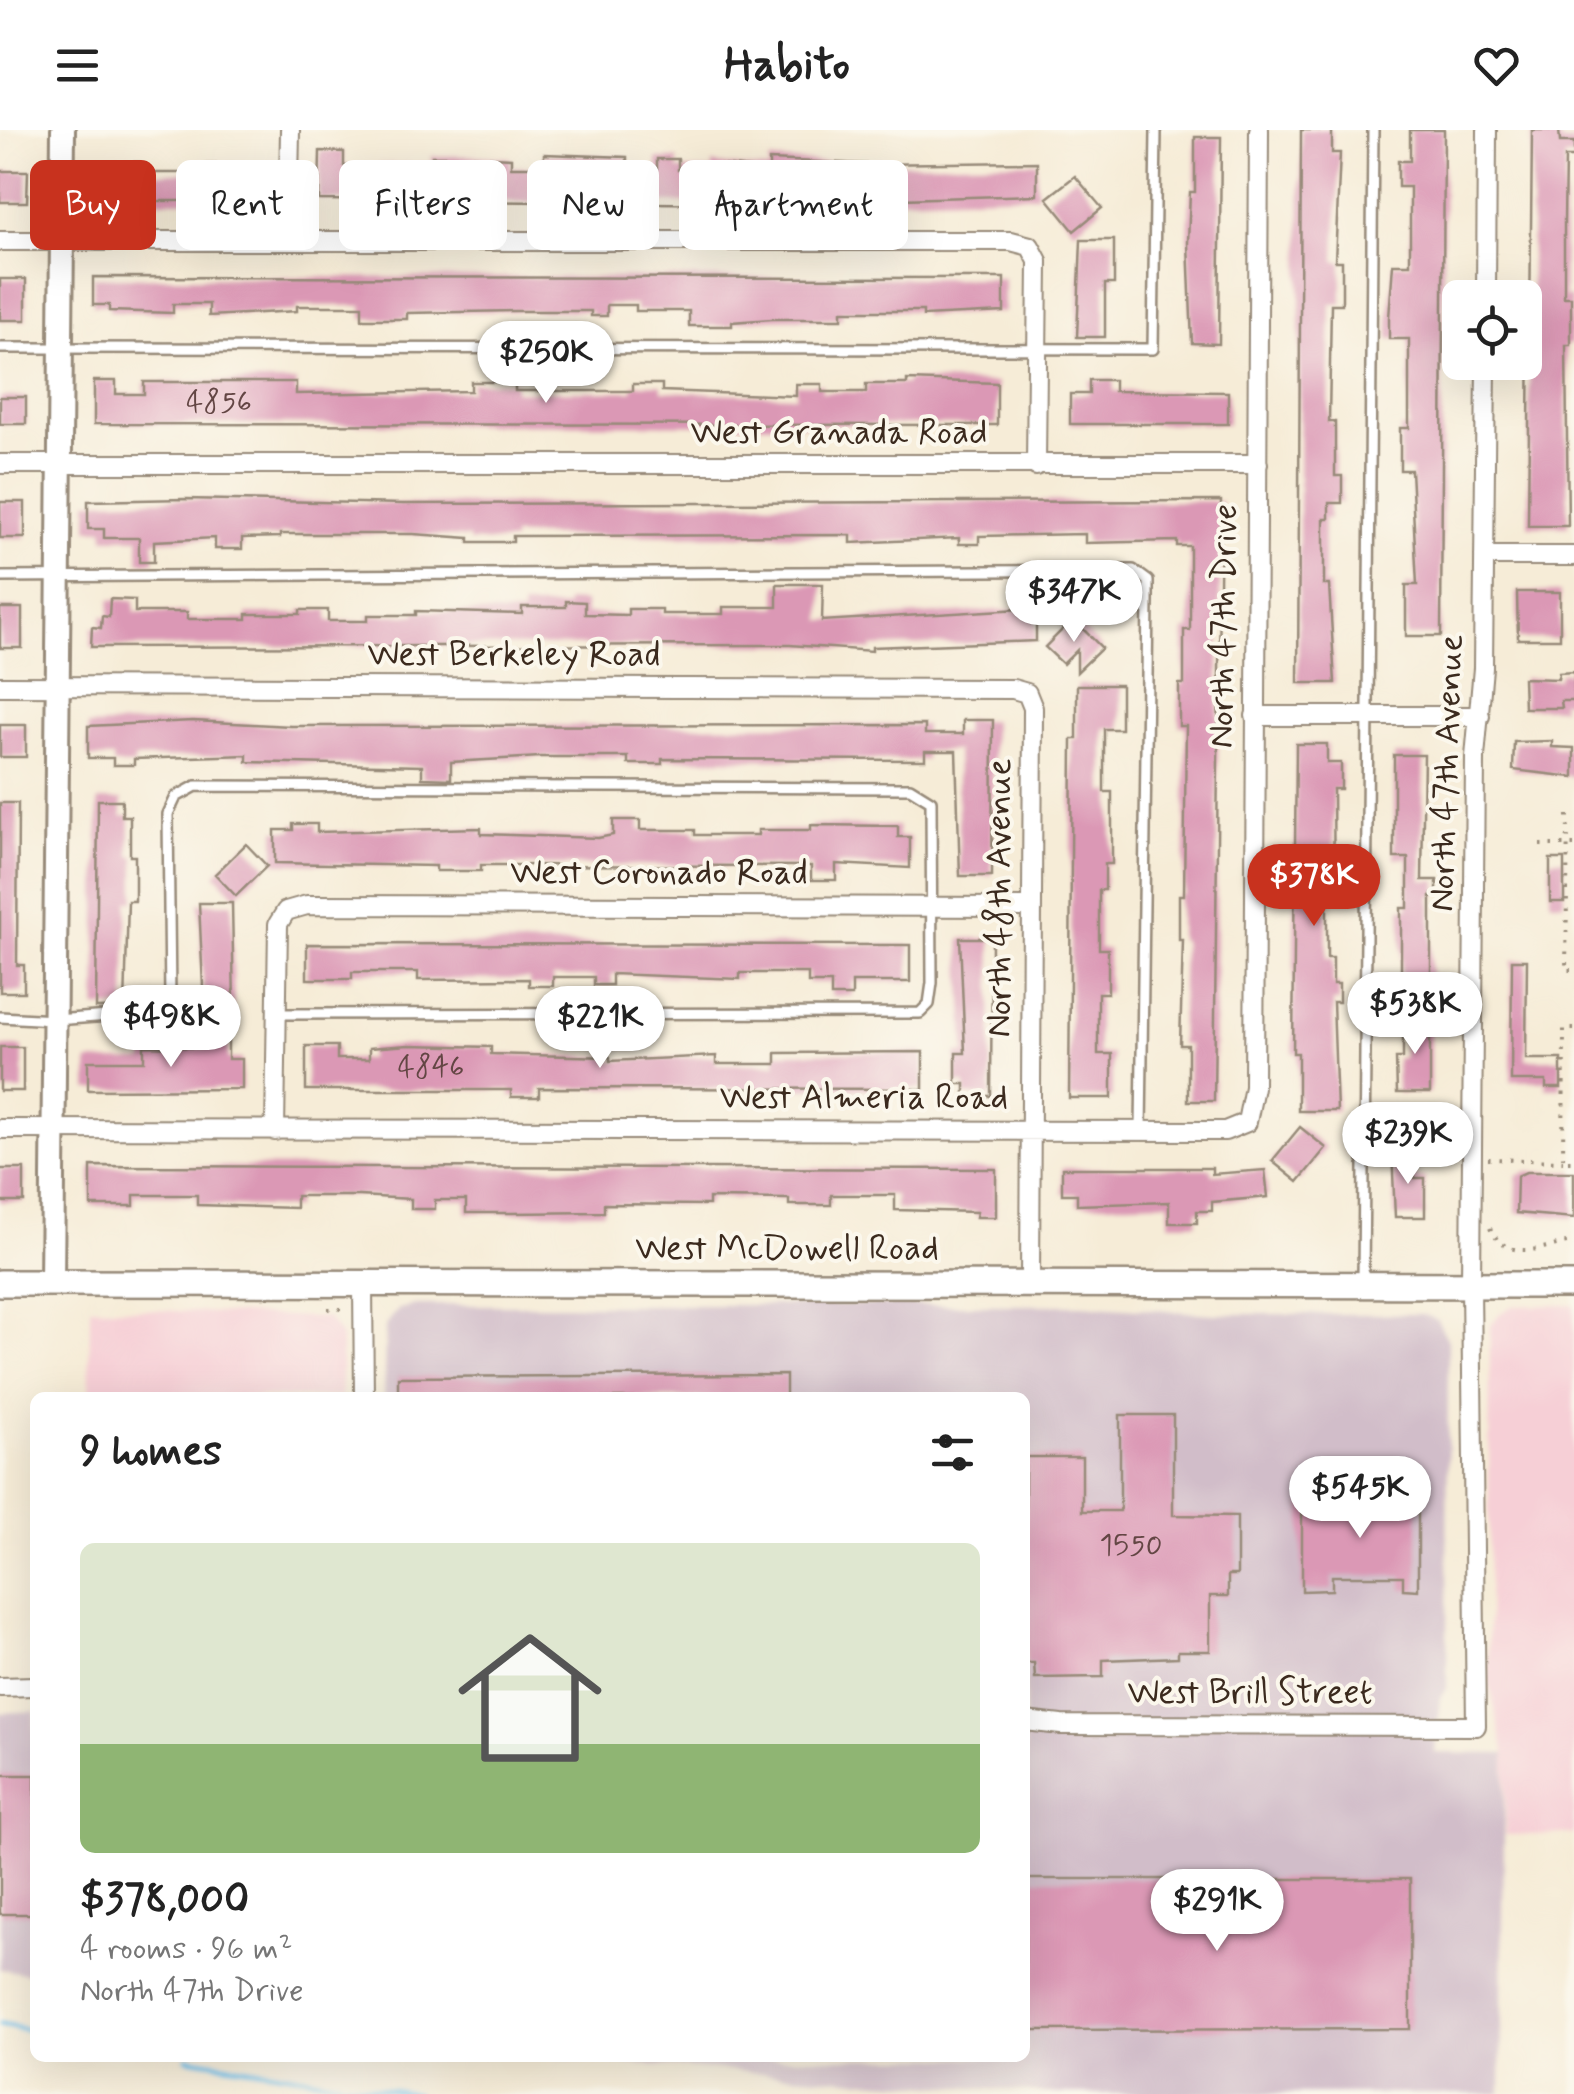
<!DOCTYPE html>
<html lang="en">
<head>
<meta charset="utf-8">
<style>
  body { margin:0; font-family:Mynerve,sans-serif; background:#f2f2f2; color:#222; height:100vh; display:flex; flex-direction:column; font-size:38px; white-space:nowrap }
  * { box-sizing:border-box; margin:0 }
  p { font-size:32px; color:#767676 }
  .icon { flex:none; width:55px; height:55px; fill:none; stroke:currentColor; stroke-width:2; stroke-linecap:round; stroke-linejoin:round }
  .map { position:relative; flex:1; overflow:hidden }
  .sheet { position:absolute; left:30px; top:1262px; width:1000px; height:670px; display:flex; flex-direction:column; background:#fff; border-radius:15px; box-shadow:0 10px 40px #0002 }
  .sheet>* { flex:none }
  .hud { position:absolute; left:30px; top:30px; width:1000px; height:90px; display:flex; gap:20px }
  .tools { position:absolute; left:1442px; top:150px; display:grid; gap:20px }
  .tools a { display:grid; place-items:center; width:100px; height:100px; border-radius:15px; background:#fff; box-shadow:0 10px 40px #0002; font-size:50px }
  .price { position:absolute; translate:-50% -85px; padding:0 22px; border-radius:35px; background:#fff; color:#222; font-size:32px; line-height:65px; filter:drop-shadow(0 2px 5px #0008) }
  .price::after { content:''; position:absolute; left:50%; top:60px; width:30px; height:22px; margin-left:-15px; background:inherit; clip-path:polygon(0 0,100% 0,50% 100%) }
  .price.selected { background:#c8321e; color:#fff }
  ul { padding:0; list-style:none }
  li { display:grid; align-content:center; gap:20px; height:530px; padding:0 50px }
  li span { display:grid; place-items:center; height:310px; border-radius:15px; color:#555 }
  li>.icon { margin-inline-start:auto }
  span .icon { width:180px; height:180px; fill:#fffc; stroke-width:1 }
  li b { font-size:42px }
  h2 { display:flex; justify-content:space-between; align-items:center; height:120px; padding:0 50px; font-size:42px }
  .pill { padding:0 35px; border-radius:15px; background:#fff; box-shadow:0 10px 40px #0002; font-size:35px; line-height:90px }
  .pill.selected { background:#c8321e; color:#fff }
  header { display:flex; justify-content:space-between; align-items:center; height:130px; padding:0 50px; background:#fff; font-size:45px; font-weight:700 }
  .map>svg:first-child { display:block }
  .built { fill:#f6cfd6 }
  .industrial { fill:#d1bdc9 }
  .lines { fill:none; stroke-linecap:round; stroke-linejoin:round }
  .stream { stroke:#70c2ec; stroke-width:5 }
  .building { fill:#db98b5 }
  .lane-casing { stroke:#988b7a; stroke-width:14 }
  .street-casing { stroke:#988b7a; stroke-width:22 }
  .secondary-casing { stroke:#988b7a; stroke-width:28 }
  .primary-casing { stroke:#988b7a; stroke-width:30 }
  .path { stroke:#988b7a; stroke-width:4; stroke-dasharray:2.5 8; stroke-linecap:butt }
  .lane { stroke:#fff; stroke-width:9 }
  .street { stroke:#fff; stroke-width:18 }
  .secondary { stroke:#fff; stroke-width:22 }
  .primary { stroke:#fff; stroke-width:25 }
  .labels { text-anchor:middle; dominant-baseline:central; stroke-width:8; stroke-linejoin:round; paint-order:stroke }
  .number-label { font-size:30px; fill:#634644 }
  .street-label { font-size:35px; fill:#3b2a1e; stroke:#fbf7ec }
</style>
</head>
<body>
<header><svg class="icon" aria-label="menu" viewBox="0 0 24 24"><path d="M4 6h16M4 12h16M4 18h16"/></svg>Habito<svg class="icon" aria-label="heart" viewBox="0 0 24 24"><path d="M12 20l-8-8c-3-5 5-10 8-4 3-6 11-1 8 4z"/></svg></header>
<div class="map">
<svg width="1574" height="1964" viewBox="0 0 1574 1964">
  <rect width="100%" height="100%" fill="#fbf7ec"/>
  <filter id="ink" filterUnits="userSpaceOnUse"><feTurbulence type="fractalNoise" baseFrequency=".01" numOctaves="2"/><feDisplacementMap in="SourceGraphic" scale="20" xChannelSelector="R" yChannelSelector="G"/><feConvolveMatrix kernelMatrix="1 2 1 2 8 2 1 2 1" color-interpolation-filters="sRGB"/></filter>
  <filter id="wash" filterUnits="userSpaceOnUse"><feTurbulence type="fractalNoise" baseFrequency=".0048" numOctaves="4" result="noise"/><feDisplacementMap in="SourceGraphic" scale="40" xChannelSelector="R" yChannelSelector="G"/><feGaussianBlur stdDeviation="2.25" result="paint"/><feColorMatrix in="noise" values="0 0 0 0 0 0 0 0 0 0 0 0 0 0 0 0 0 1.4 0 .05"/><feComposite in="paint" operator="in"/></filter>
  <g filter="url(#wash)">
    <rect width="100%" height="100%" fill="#f6ecd7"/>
    <path class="built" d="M 1574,1175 L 1574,1704 L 1506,1705 L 1505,1624 L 1488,1548 L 1490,1197 L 1499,1184 L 1512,1176 Z
      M 90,1177 L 328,1188 L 341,1207 L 341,1267 L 89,1267 Z"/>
    <path class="industrial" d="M 416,1175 L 1081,1175 L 1214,1184 L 1422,1184 L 1437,1190 L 1448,1210 L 1447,1557 L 1440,1567 L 1435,1623 L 1505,1624 L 1501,1964 L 1061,1964 L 550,1928 L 1025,1928 L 1025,1268 L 384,1268 L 385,1196 L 399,1179 Z
      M 35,1581 L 35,1845 L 0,1839 L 0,1583 Z"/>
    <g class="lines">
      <path class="stream" d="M 0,1895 L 35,1901
        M 187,1928 L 416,1964"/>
    </g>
    <g id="blocks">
      <path class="building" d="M 1301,0 L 1332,0 L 1332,23 L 1340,23 L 1335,131 L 1342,131 L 1342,174 L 1331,174 L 1329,292 L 1335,292 L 1335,346 L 1342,346 L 1342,373 L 1329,373 L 1329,389 L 1324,389 L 1324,455 L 1329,455 L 1335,553 L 1298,553 Z
        M 1410,0 L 1444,0 L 1441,506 L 1406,506 L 1406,455 L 1417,455 L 1411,340 L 1400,340 L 1400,298 L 1409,298 L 1409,209 L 1389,209 L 1389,188 L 1393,134 L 1410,134 L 1410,57 L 1398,57 L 1398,31 L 1410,31 Z
        M 1532,0 L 1559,0 L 1560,12 L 1574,12 L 1574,27 L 1565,27 L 1564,92 L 1564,167 L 1571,167 L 1571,215 L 1566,215 L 1568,396 L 1528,396 Z
        M 1195,7 L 1221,7 L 1219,214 L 1192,213 L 1188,113 L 1190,62 L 1195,62 Z
        M 320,21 L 344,22 L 344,36 L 432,33 L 432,26 L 475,26 L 511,28 L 511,37 L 544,37 L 544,24 L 627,27 L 627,43 L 657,43 L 657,29 L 678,29 L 678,40 L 712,40 L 712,34 L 769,40 L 769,30 L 868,34 L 1037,32 L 1037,65 L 868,70 L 868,75 L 319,70 Z
        M 98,32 L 140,32 L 140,43 L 207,43 L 207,34 L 250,34 L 250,71 L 98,71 Z
        M 0,41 L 28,41 L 27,72 L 0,72 Z
        M 1075,46 L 1102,78 L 1074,101 L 1047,68 Z
        M 1081,110 L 1114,110 L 1114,154 L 1105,154 L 1105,207 L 1077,207 Z
        M 93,147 L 1004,148 L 1004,182 L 923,186 L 923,181 L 842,181 L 842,189 L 772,189 L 732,192 L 732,196 L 689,196 L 689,181 L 636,181 L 636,175 L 607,175 L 607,186 L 591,186 L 591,181 L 516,181 L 407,183 L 407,189 L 362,189 L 362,176 L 297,176 L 297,181 L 209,186 L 209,174 L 173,174 L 173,183 L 109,181 L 109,175 L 93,175 Z
        M 0,149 L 26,149 L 26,190 L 0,190 Z
        M 907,250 L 997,253 L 997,295 L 94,294 L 94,251 L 116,251 L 116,264 L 144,264 L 144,252 L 296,252 L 296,264 L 471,261 L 471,252 L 515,252 L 515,261 L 633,261 L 633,254 L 662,254 L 662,261 L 796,266 L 796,254 L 822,254 L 822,262 L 866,262 L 866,254 L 907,254 Z
        M 1089,250 L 1114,250 L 1114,261 L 1228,262 L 1228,294 L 1070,294 L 1070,264 L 1089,264 Z
        M 0,267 L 26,267 L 26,294 L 0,294 Z
        M 186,369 L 404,374 L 1221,371 L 1214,971 L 1188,971 L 1188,915 L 1180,915 L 1183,810 L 1179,810 L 1179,765 L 1184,765 L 1186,596 L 1179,596 L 1179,554 L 1184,554 L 1184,500 L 1190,500 L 1190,416 L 1177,416 L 1177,411 L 1085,413 L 1085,404 L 979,406 L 979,414 L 959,414 L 959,408 L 851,413 L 851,405 L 513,406 L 513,412 L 469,412 L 469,408 L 413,404 L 280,404 L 280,407 L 242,408 L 242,419 L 215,419 L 215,408 L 154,411 L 154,432 L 139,432 L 139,408 L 104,408 L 104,399 L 88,399 L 88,371 Z
        M 0,372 L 25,372 L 25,408 L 0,408 Z
        M 777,454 L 823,454 L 822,491 L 1036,478 L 1036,511 L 872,517 L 872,521 L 790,515 L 91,517 L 92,497 L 101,498 L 102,486 L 109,487 L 110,469 L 135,470 L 135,482 L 187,482 L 187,489 L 247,489 L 247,484 L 300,484 L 300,480 L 328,480 L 328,491 L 368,491 L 368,485 L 416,485 L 416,481 L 522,484 L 522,477 L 566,477 L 566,471 L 585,472 L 585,484 L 628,485 L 628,479 L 662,479 L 662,484 L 723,484 L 723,477 L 777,477 Z
        M 1517,462 L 1560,462 L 1560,509 L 1518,509 Z
        M 0,478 L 22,478 L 22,518 L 0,518 Z
        M 1073,489 L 1102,518 L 1077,542 L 1077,520 L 1063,534 L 1045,517 Z
        M 1574,542 L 1574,571 L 1561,571 L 1562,578 L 1524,578 L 1523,548 L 1558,549 L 1559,543 Z
        M 1077,555 L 1121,555 L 1121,599 L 1104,599 L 1104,662 L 1112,662 L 1112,734 L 1105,734 L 1105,760 L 1099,760 L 1099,819 L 1108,819 L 1108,863 L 1098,863 L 1098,924 L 1112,924 L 1112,968 L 1069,968 L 1072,609 L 1077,609 Z
        M 963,590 L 993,590 L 992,746 L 960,746 L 956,621 L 925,621 L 925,630 L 662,629 L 662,634 L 628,634 L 628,627 L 540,627 L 451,632 L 451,649 L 422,648 L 422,636 L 247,632 L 247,625 L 134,629 L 134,635 L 113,635 L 113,628 L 88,628 L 88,596 L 193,591 L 291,596 L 925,595 L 925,604 L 963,604 Z
        M 0,595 L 26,595 L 26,627 L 0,627 Z
        M 1552,611 L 1552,617 L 1574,618 L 1574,647 L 1513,640 L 1514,612 Z
        M 1296,614 L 1327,614 L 1327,633 L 1341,633 L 1341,659 L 1333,659 L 1334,763 L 1327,763 L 1327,828 L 1333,828 L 1333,854 L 1339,854 L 1339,872 L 1333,872 L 1337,981 L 1298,981 L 1298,923 L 1293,923 Z
        M 1394,625 L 1424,625 L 1422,750 L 1437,750 L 1437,765 L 1431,765 L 1431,853 L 1401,853 L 1401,778 L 1408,778 L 1408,728 L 1394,728 Z
        M 98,670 L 122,670 L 122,686 L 130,686 L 130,726 L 135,726 L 135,771 L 128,771 L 125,877 L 96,878 Z
        M 0,673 L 18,673 L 17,835 L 24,835 L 24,862 L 0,862 Z
        M 613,690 L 640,690 L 640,700 L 695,700 L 695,705 L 758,705 L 758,700 L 811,700 L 811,695 L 898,696 L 898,707 L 910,707 L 910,738 L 836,734 L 836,750 L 811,750 L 811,736 L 481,735 L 481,741 L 436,741 L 436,736 L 275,733 L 275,700 L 293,700 L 293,694 L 317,694 L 317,702 L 481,698 L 481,704 L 598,708 L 613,705 Z
        M 246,714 L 267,736 L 236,766 L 215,744 Z
        M 1550,729 L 1564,729 L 1564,772 L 1550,772 Z
        M 199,773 L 232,773 L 234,877 L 204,877 Z
        M 960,808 L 992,808 L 991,966 L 965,966 L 965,954 L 956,954 L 956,923 L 965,923 Z
        M 307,814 L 910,815 L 910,852 L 852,852 L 852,866 L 831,866 L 831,853 L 808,853 L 808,843 L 740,843 L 740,849 L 612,844 L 612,855 L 594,855 L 594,847 L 553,847 L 553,856 L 529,856 L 529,849 L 418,850 L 418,842 L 352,842 L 352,849 L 307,849 Z
        M 1512,830 L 1527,830 L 1526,929 L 1561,929 L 1561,958 L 1546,958 L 1546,951 L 1511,951 Z
        M 1403,887 L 1430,887 L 1430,963 L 1397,963 L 1396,928 L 1403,928 Z
        M 207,906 L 228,906 L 228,929 L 242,929 L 242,959 L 88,960 L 88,931 L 144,931 L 144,916 L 207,918 Z
        M 409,915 L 491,917 L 491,924 L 610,927 L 610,931 L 716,926 L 716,934 L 776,934 L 776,923 L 923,922 L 923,959 L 539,958 L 539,967 L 511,967 L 511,960 L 306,960 L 306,916 L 337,916 L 337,929 L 369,929 L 369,918 Z
        M 0,917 L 23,917 L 23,961 L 0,961 Z
        M 1300,997 L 1326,1018 L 1298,1052 L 1272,1031 Z
        M 1392,1021 L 1414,1021 L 1415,1048 L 1425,1048 L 1425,1087 L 1395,1087 Z
        M 91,1036 L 996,1039 L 996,1087 L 976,1087 L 977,1082 L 895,1080 L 895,1065 L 831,1065 L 831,1075 L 789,1075 L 789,1069 L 709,1068 L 709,1075 L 604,1074 L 604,1082 L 510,1083 L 466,1083 L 466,1070 L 435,1070 L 435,1079 L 411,1079 L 411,1069 L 359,1066 L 296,1066 L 296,1078 L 197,1075 L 197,1065 L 134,1065 L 134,1076 L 91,1076 Z
        M 1062,1038 L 1212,1038 L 1212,1044 L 1265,1040 L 1268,1067 L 1212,1072 L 1212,1081 L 1197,1081 L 1197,1093 L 1169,1093 L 1169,1072 L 1077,1075 L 1077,1064 L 1062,1064 Z
        M 0,1039 L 24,1039 L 24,1072 L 0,1072 Z
        M 1526,1042 L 1574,1042 L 1574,1088 L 1516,1083 L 1517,1046 Z
        M 786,1245 L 786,1268 L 398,1268 L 398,1247 Z
        M 1120,1285 L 1173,1285 L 1173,1385 L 1237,1386 L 1237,1445 L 1228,1445 L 1228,1466 L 1210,1466 L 1210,1521 L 1178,1521 L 1178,1527 L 1103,1530 L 1103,1547 L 1035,1548 L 1034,1533 L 1025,1533 L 1025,1327 L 1082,1327 L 1082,1381 L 1120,1381 Z
        M 1352,1360 L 1382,1360 L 1382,1372 L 1418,1374 L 1418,1460 L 1403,1459 L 1403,1446 L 1332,1446 L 1332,1460 L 1302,1461 L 1302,1374 L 1352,1374 Z
        M 0,1645 L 35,1645 L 35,1784 L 0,1784 Z
        M 1025,1749 L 1410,1749 L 1410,1899 L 1025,1900 Z"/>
    </g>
  </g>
  <g filter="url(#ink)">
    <use href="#blocks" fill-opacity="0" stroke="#988b7a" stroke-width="2.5"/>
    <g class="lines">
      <g class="lane-casing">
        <path id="lane" d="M 0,218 L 1153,219 L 1156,0
          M 0,447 L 1133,440 L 1148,451 L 1148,471 L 1141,1001
          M 0,887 L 55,890 L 163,882 L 170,871 L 168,684 L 176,667 L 196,656 L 910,658 L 931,671 L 932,853 L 929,874 L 920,883 L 277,884
          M 1363,1152 L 1373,0"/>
      </g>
      <g class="street-casing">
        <path id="street" d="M 0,111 L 1011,111 L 1030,116 L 1038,131 L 1036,336
          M 288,111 L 290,0
          M 1486,168 L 1487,0
          M 0,334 L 1258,334
          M 1484,426 L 1574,426
          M 0,556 L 1013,559 L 1027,563 L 1033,578 L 1030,1155
          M 1255,586 L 1480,586
          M 0,999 L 1225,1001 L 1247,992 L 1254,957 L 1259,0
          M 275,1001 L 278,794 L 286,781 L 307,775 L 1032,777
          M 363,1154 L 364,1268
          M 0,1557 L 35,1556
          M 1025,1591 L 1061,1595 L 1476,1596 L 1471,1155 L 1475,627 L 1483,538 L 1486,232"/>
      </g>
      <g class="secondary-casing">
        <path id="secondary" d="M 52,1153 L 63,0"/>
      </g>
      <g class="primary-casing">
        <path id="primary" d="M 0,1153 L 1574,1155"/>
      </g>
      <path class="path" d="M 1568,685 L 1566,840 L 1574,840
        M 1540,715 L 1574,715
        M 1574,899 L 1564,899 L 1563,1031 L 1574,1031
        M 1488,1029 L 1563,1031
        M 1490,1098 C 1507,1135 1545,1115 1574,1112
        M 328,1179 L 348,1179"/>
      <use href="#lane" class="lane"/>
      <use href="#street" class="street"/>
      <use href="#secondary" class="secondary"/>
      <use href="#primary" class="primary"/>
    </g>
  </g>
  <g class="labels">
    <g class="number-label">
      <text x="219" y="272">4856</text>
      <text x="431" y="937">4846</text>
      <text x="1131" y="1415">1550</text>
    </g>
    <g class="street-label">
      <text x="839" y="303">West Granada Road</text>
      <text transform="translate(1224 496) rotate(-89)">North 47th Drive</text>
      <text x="514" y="525">West Berkeley Road</text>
      <text transform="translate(1447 643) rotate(-88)">North 47th Avenue</text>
      <text x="659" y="743">West Coronado Road</text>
      <text transform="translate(1000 768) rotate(-90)">North 48th Avenue</text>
      <text x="864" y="968">West Almeria Road</text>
      <text x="787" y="1119">West McDowell Road</text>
      <text x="1250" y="1563">West Brill Street</text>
    </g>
  </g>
</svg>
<div class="tools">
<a><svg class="icon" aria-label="locate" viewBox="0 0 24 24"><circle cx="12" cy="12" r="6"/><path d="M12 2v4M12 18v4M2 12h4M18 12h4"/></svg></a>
</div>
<b class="price" style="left:546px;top:276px">$250K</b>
<b class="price" style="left:1074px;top:515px">$347K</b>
<b class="price selected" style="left:1314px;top:799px">$378K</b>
<b class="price" style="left:1415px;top:927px">$538K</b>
<b class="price" style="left:171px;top:940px">$498K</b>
<b class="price" style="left:600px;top:941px">$221K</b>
<b class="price" style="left:1408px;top:1057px">$239K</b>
<b class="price" style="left:1360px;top:1411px">$545K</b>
<b class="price" style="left:1217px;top:1824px">$291K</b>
<div class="hud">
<a class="pill selected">Buy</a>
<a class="pill">Rent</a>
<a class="pill">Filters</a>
<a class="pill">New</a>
<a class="pill">Apartment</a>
</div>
<section class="sheet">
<h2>9 homes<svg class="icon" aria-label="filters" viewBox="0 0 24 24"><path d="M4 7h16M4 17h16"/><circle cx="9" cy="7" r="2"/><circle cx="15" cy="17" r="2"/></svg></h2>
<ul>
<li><span style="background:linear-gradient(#dfe7d0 65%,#8fb573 0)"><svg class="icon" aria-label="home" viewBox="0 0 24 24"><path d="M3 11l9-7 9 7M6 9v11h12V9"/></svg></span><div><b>$378,000</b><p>4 rooms · 96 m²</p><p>North 47th Drive</p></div></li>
</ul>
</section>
</div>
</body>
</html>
